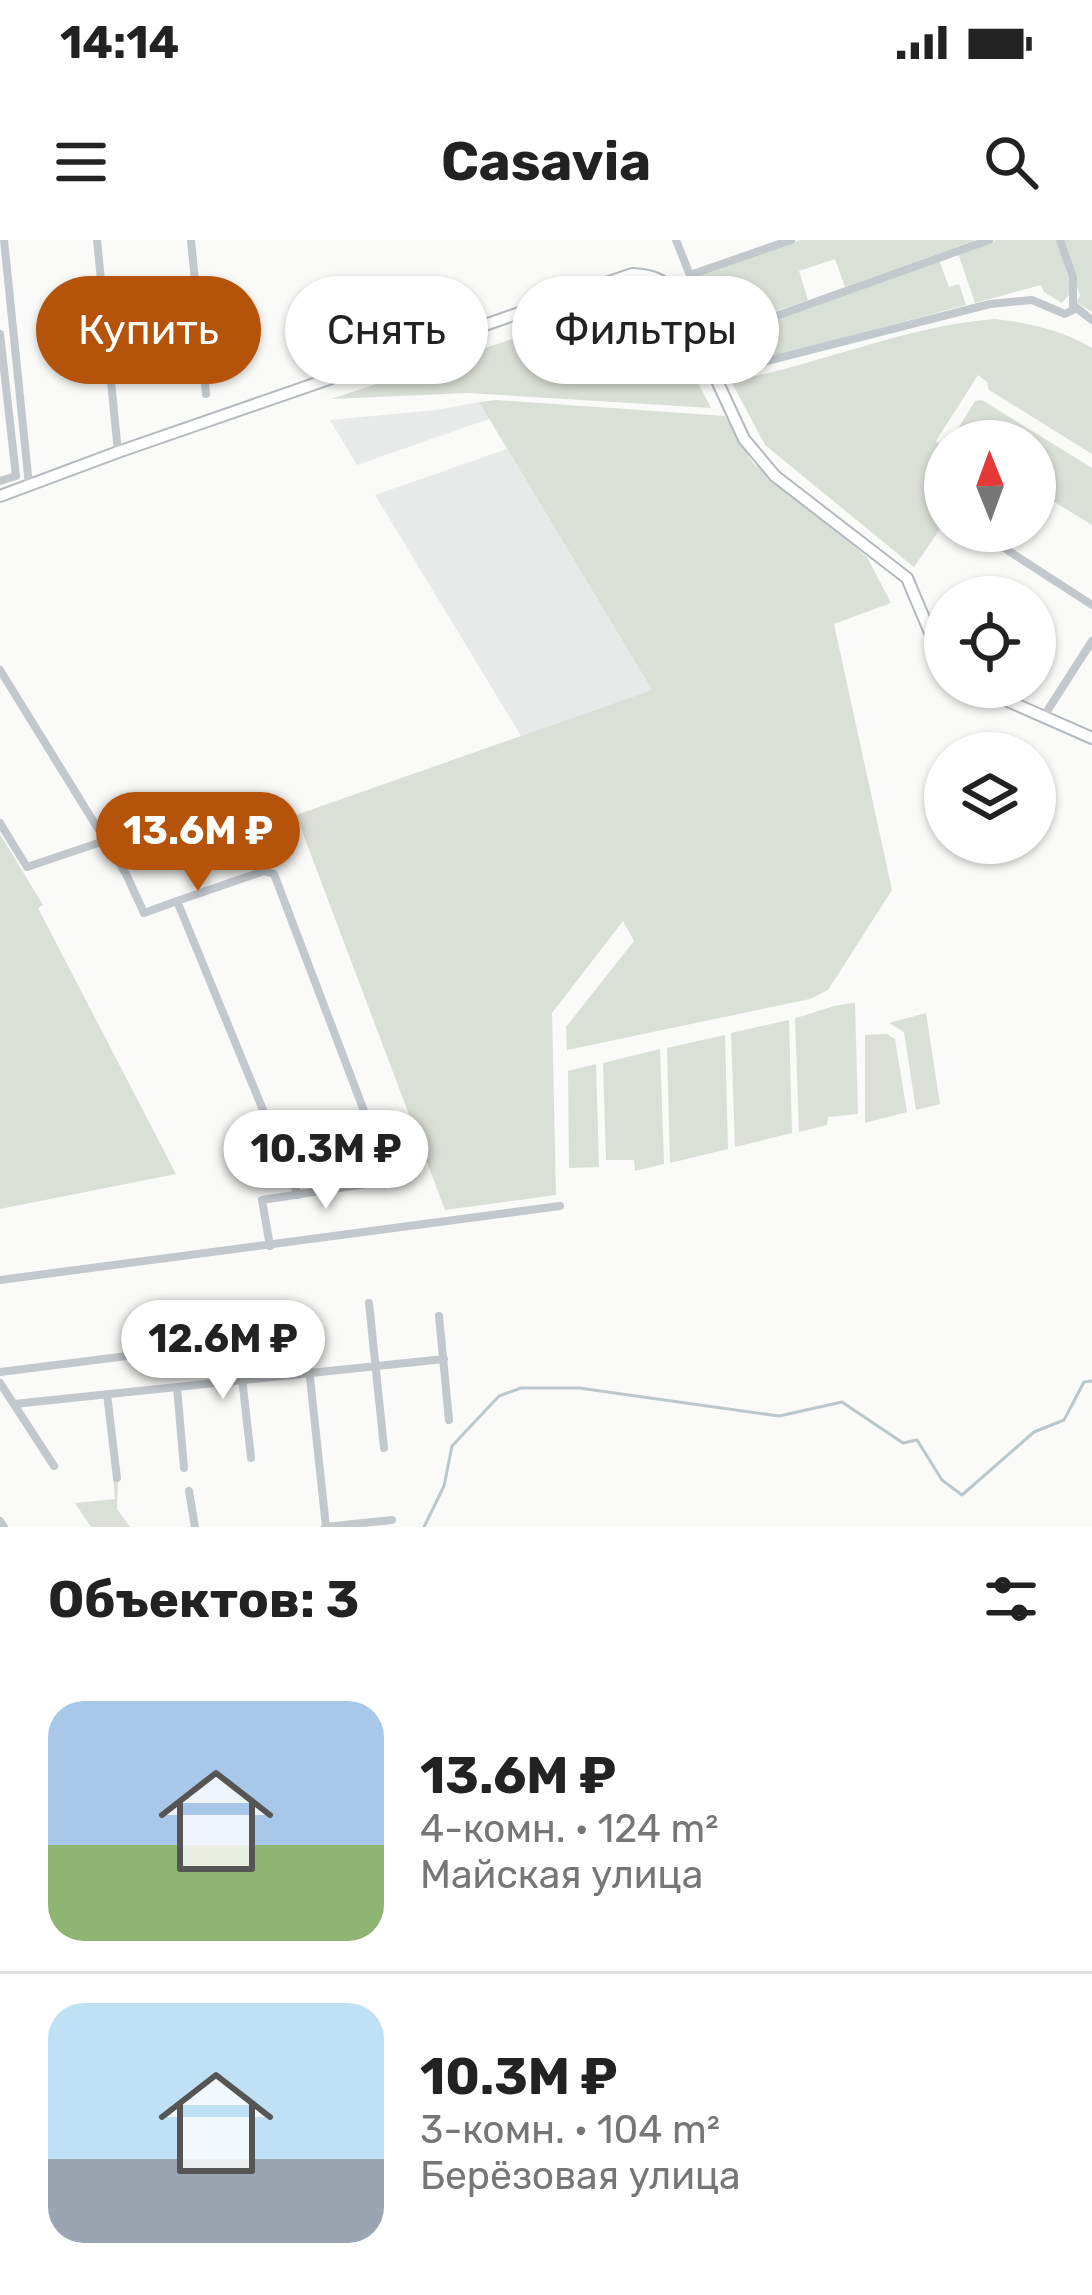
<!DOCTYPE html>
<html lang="ru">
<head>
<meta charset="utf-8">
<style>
  body { margin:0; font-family:Rubik,sans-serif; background:#f6f6f6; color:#222; height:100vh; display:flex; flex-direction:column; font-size:45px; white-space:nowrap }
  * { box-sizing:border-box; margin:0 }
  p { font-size:39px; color:#767676 }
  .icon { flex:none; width:66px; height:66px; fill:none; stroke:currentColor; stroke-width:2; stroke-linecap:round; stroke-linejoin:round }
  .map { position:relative; height:1287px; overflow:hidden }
  .details { display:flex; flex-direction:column; background:#fff; flex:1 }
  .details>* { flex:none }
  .guide { position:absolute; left:36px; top:36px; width:1020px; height:108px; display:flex; gap:24px }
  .needle { width:78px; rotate:359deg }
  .buttons { position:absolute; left:924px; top:180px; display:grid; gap:24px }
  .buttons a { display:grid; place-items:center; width:132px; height:132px; border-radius:50%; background:#fff; box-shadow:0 3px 9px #0004; font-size:60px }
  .price { position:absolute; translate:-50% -102px; padding:0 27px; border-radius:42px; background:#fff; color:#222; font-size:39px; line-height:78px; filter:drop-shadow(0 3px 6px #0008) }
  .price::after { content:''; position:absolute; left:50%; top:72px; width:36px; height:27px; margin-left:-18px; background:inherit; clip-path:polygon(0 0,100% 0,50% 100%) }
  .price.selected { background:#b45309; color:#fff }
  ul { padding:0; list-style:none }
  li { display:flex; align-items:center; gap:36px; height:300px; padding:0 48px }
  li+li { border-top:3px solid #e0e0e0 }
  li span { display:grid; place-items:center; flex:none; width:336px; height:240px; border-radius:36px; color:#555 }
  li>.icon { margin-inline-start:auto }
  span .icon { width:144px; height:144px; fill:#fffc; stroke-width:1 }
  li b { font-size:51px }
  h2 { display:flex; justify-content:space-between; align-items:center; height:144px; padding:0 48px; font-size:51px }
  .tag { padding:0 42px; border-radius:54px; background:#fff; box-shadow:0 3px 9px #0004; font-size:42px; line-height:108px }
  .tag.selected { background:#b45309; color:#fff }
  .status { display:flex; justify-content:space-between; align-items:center; height:84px; padding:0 60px; background:#fff; direction:ltr }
  .status svg { height:33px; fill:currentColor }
  header { display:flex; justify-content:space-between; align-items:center; height:156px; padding:0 48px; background:#fff; font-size:54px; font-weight:700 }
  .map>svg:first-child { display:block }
  .built { fill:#e8e9e9 }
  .green { fill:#dadfd7 }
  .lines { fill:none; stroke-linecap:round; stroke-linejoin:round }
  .stream { stroke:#bbc7cb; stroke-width:3 }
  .secondary-casing { stroke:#b3babf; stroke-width:14 }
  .minor { stroke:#c3c8cc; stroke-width:8 }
  .secondary { stroke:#fff; stroke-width:10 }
</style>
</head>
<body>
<div class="status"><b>14:14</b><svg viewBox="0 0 49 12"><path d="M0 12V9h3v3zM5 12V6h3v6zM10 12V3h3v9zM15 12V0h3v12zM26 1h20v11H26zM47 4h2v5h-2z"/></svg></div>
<header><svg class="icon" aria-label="menu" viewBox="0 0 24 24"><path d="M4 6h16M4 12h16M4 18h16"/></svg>Casavia<svg class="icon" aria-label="search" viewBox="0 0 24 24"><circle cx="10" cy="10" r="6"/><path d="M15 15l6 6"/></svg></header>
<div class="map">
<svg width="1092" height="1287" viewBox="0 0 1092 1287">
  <rect width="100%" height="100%" fill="#fafaf8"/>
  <path class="built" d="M 479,162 L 489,179 L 357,225 L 330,180 L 437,170 Z
    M 507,209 L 652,450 L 521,496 L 375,255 Z"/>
  <path class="green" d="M 800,0 L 974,0 L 974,1 L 845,47 L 835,19 L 799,31 L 808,60 L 715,92 L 696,36 Z
    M 996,0 L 1057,0 L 1072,51 L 1062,63 L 1044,52 L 1041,45 L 975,63 L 958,13 Z
    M 1063,0 L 1092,0 L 1092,72 L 1076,62 L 1080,56 Z
    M 939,20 L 949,47 L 959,44 L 966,65 L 766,118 L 763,112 L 727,125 L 717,97 Z
    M 651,53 L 711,168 L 468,153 L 331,159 Z
    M 995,79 C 1029,83 1062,90 1092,108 L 1092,214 L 989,150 L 987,142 L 978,135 L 936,201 L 945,209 L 945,282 L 914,327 L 765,205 L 731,141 C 820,125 904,86 995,79 Z
    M 496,160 L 725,176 L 753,223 L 867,317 L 891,363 L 834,384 L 892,650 L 828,750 L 810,759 L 567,810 L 566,787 L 634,701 L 623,681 L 552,773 L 556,955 L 445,970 L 296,575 L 652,450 L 479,162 Z
    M 982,160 L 1092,228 L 1092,285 L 1035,250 L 1035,201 L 956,201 L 954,195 L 975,161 Z
    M 0,594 L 43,665 L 38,668 L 176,934 L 0,969 Z
    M 855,763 L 858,874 L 828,877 L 827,885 L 799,892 L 795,778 C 816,773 833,764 855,763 Z
    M 926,773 L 940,864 L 916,870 L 904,792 L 889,783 Z
    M 789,780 L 792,893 L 735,907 L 731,793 Z
    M 887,794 L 895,799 L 907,872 L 865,883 L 865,795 Z
    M 725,795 L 728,909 L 670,923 L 667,808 Z
    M 660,809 L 664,924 L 635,931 L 634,920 L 606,920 L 603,823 Z
    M 596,824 L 599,927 L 569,928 L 568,831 Z
    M 113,1237 L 118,1237 L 117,1269 L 130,1287 L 91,1287 L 75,1263 L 115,1259 Z"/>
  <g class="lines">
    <path class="stream" d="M 424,1287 L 444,1246 L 452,1206 L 499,1156 L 521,1148 L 579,1148 L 779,1176 L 842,1162 L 903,1203 L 917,1200 L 942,1240 L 962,1255 L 1034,1192 L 1064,1180 L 1084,1142 L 1092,1141"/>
    <g class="secondary-casing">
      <path id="secondary" d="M 0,256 L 118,212 L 632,34 C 657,35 667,41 681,63 L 744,199 L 775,236 L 907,338 L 945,428
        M 976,447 L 1092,498"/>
    </g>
    <path class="minor" d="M 4,0 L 29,245
      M 97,0 L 118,212
      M 191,0 L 206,154
      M 676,0 L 728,131 L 990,64 L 1032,60 L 1065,74 L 1075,69
      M 1060,0 L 1073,38 L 1073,65 L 1092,80
      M 690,35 L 791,0
      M 0,94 L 16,236 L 0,241
      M 700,103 L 989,0
      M 978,291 L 1092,365
      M 0,430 L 126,634 L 144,673 L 177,661 L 298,955
      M 1044,476 L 1092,401
      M 0,583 L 27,627 L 104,601
      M 177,661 L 264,631 L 274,634 L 388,934 L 385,941 L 262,960 L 270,1006
      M 0,1040 L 560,966
      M 369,1063 L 384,1208
      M 303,1073 L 326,1287
      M 439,1076 L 449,1180
      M 0,1132 L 238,1102 L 251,1218
      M 0,1143 L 54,1226
      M 177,1147 L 184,1228
      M 107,1154 L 117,1238
      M 14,1164 L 444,1119
      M 189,1251 L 195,1287
      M 0,1281 L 4,1287
      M 325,1287 L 392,1280"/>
    <use href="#secondary" class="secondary"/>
  </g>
</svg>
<div class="buttons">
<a><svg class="needle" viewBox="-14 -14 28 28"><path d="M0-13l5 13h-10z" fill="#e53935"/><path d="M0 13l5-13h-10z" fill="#767676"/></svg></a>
<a><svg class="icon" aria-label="locate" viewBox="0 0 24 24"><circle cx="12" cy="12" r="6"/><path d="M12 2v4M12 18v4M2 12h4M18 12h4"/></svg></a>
<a><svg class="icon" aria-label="layers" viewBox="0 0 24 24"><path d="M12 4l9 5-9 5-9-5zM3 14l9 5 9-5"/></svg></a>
</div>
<b class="price selected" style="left:198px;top:654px">13.6M ₽</b>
<b class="price" style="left:326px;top:972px">10.3M ₽</b>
<b class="price" style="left:223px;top:1162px">12.6M ₽</b>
<div class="guide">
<a class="tag selected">Купить</a>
<a class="tag">Снять</a>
<a class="tag">Фильтры</a>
</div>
</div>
<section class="details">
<h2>Объектов: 3<svg class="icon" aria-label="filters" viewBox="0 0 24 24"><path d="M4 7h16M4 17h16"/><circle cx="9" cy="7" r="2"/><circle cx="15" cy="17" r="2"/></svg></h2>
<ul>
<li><span style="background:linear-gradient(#a9c7e8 60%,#8fb573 0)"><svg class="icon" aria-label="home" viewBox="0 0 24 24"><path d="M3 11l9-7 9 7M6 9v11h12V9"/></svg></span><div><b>13.6M ₽</b><p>4-комн. · 124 m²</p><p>Майская улица</p></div></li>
<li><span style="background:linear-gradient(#bfe0f5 65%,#9aa5b1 0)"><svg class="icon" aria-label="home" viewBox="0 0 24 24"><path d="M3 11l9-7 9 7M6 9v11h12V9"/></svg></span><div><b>10.3M ₽</b><p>3-комн. · 104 m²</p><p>Берёзовая улица</p></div></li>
</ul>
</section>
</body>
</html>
